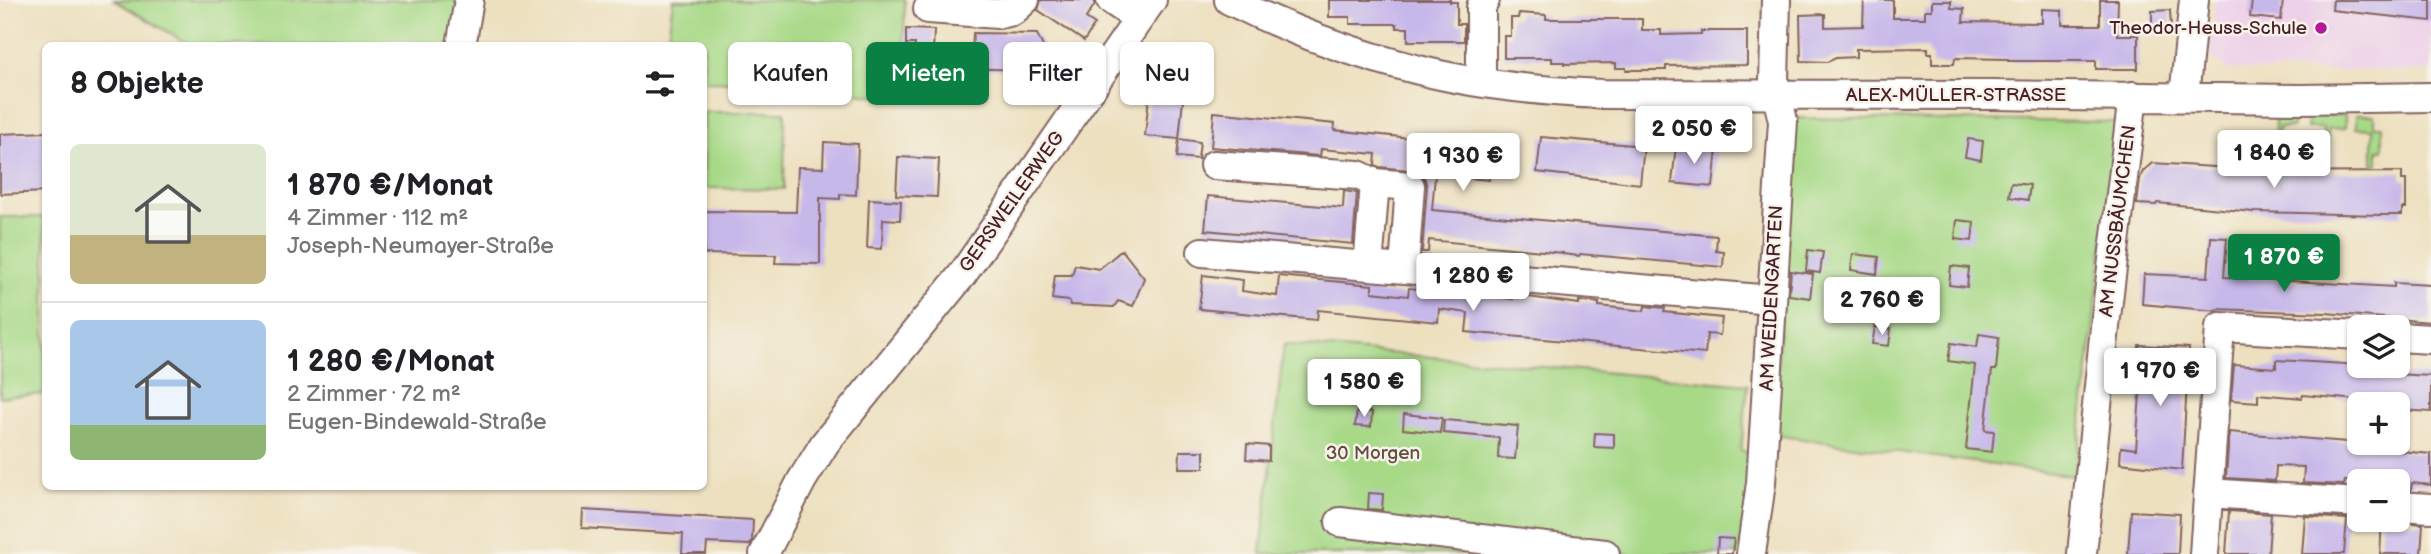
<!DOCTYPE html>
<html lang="de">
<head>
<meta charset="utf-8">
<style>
  body { margin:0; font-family:"Balsamiq Sans",sans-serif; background:#f2f2f2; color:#202124; height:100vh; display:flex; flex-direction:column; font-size:26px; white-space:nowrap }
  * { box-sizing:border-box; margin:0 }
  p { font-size:23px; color:#757577 }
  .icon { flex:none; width:38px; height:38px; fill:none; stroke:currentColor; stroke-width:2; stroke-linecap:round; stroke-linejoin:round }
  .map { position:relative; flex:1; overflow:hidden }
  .details { position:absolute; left:42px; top:42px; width:665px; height:448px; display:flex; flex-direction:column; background:#fff; border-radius:10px; box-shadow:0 2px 5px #0004 }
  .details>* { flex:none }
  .top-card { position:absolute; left:728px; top:42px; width:665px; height:63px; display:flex; gap:14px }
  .buttons { position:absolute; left:2347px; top:315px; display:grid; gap:14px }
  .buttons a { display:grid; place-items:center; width:63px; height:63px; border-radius:10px; background:#fff; box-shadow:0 2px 5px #0004; font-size:35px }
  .price { position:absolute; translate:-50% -60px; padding:0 16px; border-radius:7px; background:#fff; color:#222; font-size:23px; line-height:46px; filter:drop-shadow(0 2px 4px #0008) }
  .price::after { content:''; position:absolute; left:50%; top:42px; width:21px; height:16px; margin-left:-10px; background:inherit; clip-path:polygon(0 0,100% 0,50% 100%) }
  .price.selected { background:#0b8043; color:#fff }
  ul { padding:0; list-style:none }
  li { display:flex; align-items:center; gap:21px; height:175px; padding:0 28px }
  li+li { border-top:2px solid #e0e0e0 }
  li span { display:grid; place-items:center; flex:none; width:196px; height:140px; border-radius:10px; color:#555 }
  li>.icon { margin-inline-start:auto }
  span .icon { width:84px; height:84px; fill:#fffc; stroke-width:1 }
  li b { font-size:30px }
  h2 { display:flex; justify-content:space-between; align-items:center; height:84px; padding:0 28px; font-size:30px }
  .pill { padding:0 24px; border-radius:10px; background:#fff; box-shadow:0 2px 5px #0004; font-size:24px; line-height:63px }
  .pill.selected { background:#0b8043; color:#fff }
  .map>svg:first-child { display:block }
  .built { fill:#edd1e9 }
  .green { fill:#a7d987; stroke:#787c59; stroke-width:2 }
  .building { fill:#c7b8ea }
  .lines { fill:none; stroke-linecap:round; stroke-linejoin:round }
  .minor-casing { stroke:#83635f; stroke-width:32 }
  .minor { stroke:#fff; stroke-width:28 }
  .poi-dot { fill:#b5179e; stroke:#f7f3e8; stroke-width:2.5 }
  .labels { text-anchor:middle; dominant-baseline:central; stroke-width:5; stroke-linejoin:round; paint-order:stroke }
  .poi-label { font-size:19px; fill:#4a1f2b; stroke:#f7f3e8; text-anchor:end }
  .street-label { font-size:19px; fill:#4a1f2b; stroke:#f7f3e8 }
  .park-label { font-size:19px; fill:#614e42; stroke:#f7f3e8 }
</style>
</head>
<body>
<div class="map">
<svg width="2431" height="554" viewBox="0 0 2431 554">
  <rect width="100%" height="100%" fill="#f7f3e8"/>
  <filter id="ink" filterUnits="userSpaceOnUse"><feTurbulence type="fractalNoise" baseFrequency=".0143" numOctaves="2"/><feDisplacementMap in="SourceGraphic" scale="14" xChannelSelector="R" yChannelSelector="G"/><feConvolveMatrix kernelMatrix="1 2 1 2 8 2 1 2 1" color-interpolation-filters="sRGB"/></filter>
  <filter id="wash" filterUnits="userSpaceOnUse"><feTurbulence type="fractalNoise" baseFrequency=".00686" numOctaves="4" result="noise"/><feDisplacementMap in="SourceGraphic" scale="28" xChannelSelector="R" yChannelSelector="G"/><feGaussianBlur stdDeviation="1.57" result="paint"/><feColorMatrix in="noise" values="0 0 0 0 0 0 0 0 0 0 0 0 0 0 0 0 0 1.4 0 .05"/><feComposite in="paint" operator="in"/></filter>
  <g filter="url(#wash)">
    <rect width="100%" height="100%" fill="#ede0bf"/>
    <path class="built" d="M 2215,0 L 2431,0 L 2431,71 L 2230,70 L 2209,57 Z"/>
    <path class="green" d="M 114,0 L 459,0 L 451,46 L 190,45 Z
      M 673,0 L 905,0 L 902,98 L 877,96 L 799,84 L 704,81 L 704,46 L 667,45 Z
      M 704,112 L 785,112 L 784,189 L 704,188 Z
      M 2275,115 L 2293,115 L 2293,127 L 2278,128 L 2278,163 L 2274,163 Z
      M 2308,115 L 2345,115 L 2345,128 L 2328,129 L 2328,163 L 2322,163 L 2323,128 L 2307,128 Z
      M 2356,115 L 2374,115 L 2374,126 L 2383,126 L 2383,150 L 2378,150 L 2378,164 L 2373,164 L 2373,129 L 2356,128 Z
      M 1793,118 L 2118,122 L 2075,476 L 1773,435 Z
      M 0,217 L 45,217 L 45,394 L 0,397 Z
      M 1284,344 L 1748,385 L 1741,451 L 1757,453 L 1743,554 L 1261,554 Z"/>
    <g id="blocks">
      <path class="building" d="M 1041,0 L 1095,0 L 1095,4 L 1086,18 L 1095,24 L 1084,41 L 1038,10 Z
        M 1329,0 L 1450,0 L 1450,2 L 1457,2 L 1457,24 L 1464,24 L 1464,41 L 1408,41 L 1408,28 L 1397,28 L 1397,24 L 1350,24 L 1350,17 L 1329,17 Z
        M 1864,0 L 1893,0 L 1893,18 L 1925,18 L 1925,10 L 1932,10 L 1932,1 L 1951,1 L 1951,8 L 1964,9 L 1963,22 L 2042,23 L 2042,9 L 2062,10 L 2062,25 L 2100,25 L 2100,0 L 2118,0 L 2117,35 L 2138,35 L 2138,69 L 2096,69 L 2096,61 L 2008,61 L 2008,59 L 1955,58 L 1954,64 L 1932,64 L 1932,53 L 1928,53 L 1928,48 L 1856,49 L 1856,57 L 1836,58 L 1827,62 L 1801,61 L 1800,15 L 1825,14 L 1825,27 L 1863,26 Z
        M 2252,0 L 2283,0 L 2281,20 L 2250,17 Z
        M 2333,0 L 2431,0 L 2431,21 L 2332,10 Z
        M 2170,10 L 2171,28 L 2152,28 L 2152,11 Z
        M 1519,13 L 1546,15 L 1546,19 L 1642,19 L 1642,30 L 1661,30 L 1661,35 L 1701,34 L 1701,31 L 1747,31 L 1747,65 L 1666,66 L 1666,70 L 1626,70 L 1626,68 L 1616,68 L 1616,63 L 1564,64 L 1564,62 L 1552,62 L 1552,58 L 1504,58 L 1504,36 L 1511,36 L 1511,18 L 1518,18 Z
        M 906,29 L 934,30 L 933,53 L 972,55 L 973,33 L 1037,34 L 1050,61 L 1032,70 L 946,68 L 946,84 L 913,83 L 915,44 L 906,44 Z
        M 1149,96 L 1183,100 L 1179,139 L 1145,136 Z
        M 1214,112 L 1335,124 L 1334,130 L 1420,139 L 1420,144 L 1492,148 L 1489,180 L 1435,175 L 1432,210 L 1717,236 L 1716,251 L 1724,252 L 1723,267 L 1580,254 L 1579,256 L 1563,254 L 1563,253 L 1429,240 L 1428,252 L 1422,252 L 1427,187 L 1425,179 L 1419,171 L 1379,167 L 1375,165 L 1376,154 L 1321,149 L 1320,156 L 1211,147 Z
        M 46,132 L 46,192 L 0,194 L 0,134 Z
        M 1541,137 L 1644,146 L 1640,184 L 1537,172 Z
        M 1179,139 L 1200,142 L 1198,159 L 1177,157 Z
        M 1968,139 L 1983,141 L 1981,160 L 1965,157 Z
        M 824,142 L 858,144 L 856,195 L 840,194 L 840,199 L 820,198 L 820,264 L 775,263 L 776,255 L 704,254 L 704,211 L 796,212 L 798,167 L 823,168 Z
        M 1676,145 L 1717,149 L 1713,187 L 1672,183 Z
        M 898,157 L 939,159 L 937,197 L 896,195 Z
        M 2152,163 L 2260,170 L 2260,173 L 2402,172 L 2402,180 L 2406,180 L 2406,208 L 2402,208 L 2402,215 L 2381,215 L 2254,212 L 2157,203 L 2156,205 L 2137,204 L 2140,179 L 2143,171 Z
        M 2011,183 L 2030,185 L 2028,200 L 2009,197 Z
        M 1344,191 L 1357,193 L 1353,244 L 1205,230 L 1208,196 L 1343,208 Z
        M 869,199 L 901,201 L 900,220 L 883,219 L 882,249 L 867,248 Z
        M 1957,220 L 1974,222 L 1972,241 L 1955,239 Z
        M 2211,237 L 2227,238 L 2224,277 L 2394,287 L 2394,283 L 2431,285 L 2431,322 L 2326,313 L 2217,309 L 2217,311 L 2142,304 L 2144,274 L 2208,277 Z
        M 1122,250 L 1144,278 L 1133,306 L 1118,301 L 1114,307 L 1070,305 L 1069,301 L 1052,299 L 1055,275 L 1072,275 L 1075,265 L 1099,269 Z
        M 1808,250 L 1823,252 L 1820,273 L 1806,271 Z
        M 1853,254 L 1879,257 L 1877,274 L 1851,270 Z
        M 1951,266 L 1969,268 L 1967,287 L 1949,285 Z
        M 1791,271 L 1813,274 L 1810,298 L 1789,295 Z
        M 1203,275 L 1243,280 L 1242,291 L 1277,296 L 1279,276 L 1372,285 L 1372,292 L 1408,296 L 1409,288 L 1513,299 L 1514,295 L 1579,304 L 1579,301 L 1599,303 L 1599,306 L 1644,311 L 1645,306 L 1665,308 L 1664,312 L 1722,318 L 1720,335 L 1707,334 L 1705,354 L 1466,332 L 1468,313 L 1439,309 L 1438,322 L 1318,310 L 1317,320 L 1199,309 Z
        M 1875,327 L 1891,329 L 1889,346 L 1872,344 Z
        M 1979,334 L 1999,337 L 1996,370 L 1992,370 L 1985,430 L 1994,431 L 1992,452 L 1966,449 L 1975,365 L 1948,361 L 1951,343 L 1977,347 Z
        M 2139,345 L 2189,348 L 2182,470 L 2120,463 L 2121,447 L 2136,449 L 2140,394 L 2137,393 Z
        M 2276,360 L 2395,367 L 2394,374 L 2431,376 L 2431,412 L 2402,410 L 2402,404 L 2303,395 L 2302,398 L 2258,394 L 2258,402 L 2231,400 L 2234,365 L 2276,368 Z
        M 1357,411 L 1372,412 L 1371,427 L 1355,426 Z
        M 1404,414 L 1442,418 L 1440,433 L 1403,429 Z
        M 1444,420 L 1518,426 L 1515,459 L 1498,458 L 1499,438 L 1443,433 Z
        M 2229,432 L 2359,443 L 2400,443 L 2400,451 L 2431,454 L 2431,485 L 2412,483 L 2411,490 L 2398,490 L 2398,481 L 2345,481 L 2344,485 L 2303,483 L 2304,467 L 2276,466 L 2275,481 L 2226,478 Z
        M 1595,433 L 1614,434 L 1614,448 L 1594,447 Z
        M 1247,444 L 1269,446 L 1269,461 L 1246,459 Z
        M 1180,451 L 1204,451 L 1204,468 L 1179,468 Z
        M 1369,493 L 1383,494 L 1382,510 L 1368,509 Z
        M 583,510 L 753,520 L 752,541 L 750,545 L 707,543 L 706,554 L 682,554 L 683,534 L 582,528 Z
        M 2131,511 L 2180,514 L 2178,554 L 2128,554 Z
        M 2229,511 L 2271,514 L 2268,554 L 2226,554 Z
        M 2305,516 L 2347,519 L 2344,554 L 2302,554 Z
        M 2382,520 L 2423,524 L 2421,554 L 2380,554 Z
        M 1718,538 L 1734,539 L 1732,554 L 1717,554 Z"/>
    </g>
  </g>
  <g filter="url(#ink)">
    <use href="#blocks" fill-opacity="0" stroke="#83635f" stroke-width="2"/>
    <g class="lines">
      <g class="minor-casing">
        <path id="minor" d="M 1111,0 L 1139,19
          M 1229,0 C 1287,29 1352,53 1415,69 C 1475,85 1538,91 1601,94 L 1992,95 L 2301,99 L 2431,97
          M 928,9 L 998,14 L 1013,11 L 1025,0
          M 461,46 L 469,0
          M 1481,82 L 1481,7 L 1485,0
          M 2184,97 L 2194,0
          M 1214,165 L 1358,175 L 1375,183 L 1368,266
          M 1375,183 L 1410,186 L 1404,269
          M 1202,252 L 1772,300
          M 2398,337 L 2431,339
          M 2208,493 L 2359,503
          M 2398,506 L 2431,508
          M 1340,522 L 1605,554
          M 764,554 L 802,480 L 825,443 L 962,275 L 1152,0
          M 1751,554 L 1761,483 L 1783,121 L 1774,82 L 1776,0
          M 2082,554 L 2106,317 L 2133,96
          M 2204,554 L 2220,327 L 2359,335"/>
      </g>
      <use href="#minor" class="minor"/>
    </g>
  </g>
  <circle class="poi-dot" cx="2321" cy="28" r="7"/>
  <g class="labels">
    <g class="poi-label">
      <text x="2307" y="28">Theodor-Heuss-Schule</text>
    </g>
    <g class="street-label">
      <text x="1956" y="95">ALEX-MÜLLER-STRASSE</text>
      <text transform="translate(1012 202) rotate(-55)">GERSWEILERWEG</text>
      <text transform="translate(2118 221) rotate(-83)">AM NUSSBÄUMCHEN</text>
      <text transform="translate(1772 298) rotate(-87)">AM WEIDENGARTEN</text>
    </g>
    <g class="park-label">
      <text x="1373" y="453">30 Morgen</text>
    </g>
  </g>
</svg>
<div class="buttons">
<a><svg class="icon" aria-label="layers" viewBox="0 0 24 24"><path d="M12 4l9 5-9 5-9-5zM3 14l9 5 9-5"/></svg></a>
<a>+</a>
<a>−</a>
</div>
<b class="price" style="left:1694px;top:166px">2 050 €</b>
<b class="price" style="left:2274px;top:190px">1 840 €</b>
<b class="price" style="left:1463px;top:193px">1 930 €</b>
<b class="price selected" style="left:2284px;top:294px">1 870 €</b>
<b class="price" style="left:1473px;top:313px">1 280 €</b>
<b class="price" style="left:1882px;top:337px">2 760 €</b>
<b class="price" style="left:2160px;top:408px">1 970 €</b>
<b class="price" style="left:1364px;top:419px">1 580 €</b>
<div class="top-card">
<a class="pill">Kaufen</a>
<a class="pill selected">Mieten</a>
<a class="pill">Filter</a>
<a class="pill">Neu</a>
</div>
<section class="details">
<h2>8 Objekte<svg class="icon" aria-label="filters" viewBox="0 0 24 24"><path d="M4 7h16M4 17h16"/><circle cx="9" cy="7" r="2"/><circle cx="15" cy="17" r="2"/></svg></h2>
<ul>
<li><span style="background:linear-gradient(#dfe7d0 65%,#c2b280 0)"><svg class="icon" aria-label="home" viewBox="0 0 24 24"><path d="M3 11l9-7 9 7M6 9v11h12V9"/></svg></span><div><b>1 870 €/Monat</b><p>4 Zimmer · 112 m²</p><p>Joseph-Neumayer-Straße</p></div></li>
<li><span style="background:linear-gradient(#a9c7e8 75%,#8fb573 0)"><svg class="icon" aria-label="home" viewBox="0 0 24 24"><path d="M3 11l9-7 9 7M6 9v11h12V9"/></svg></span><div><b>1 280 €/Monat</b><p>2 Zimmer · 72 m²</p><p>Eugen-Bindewald-Straße</p></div></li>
</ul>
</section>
</div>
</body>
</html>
